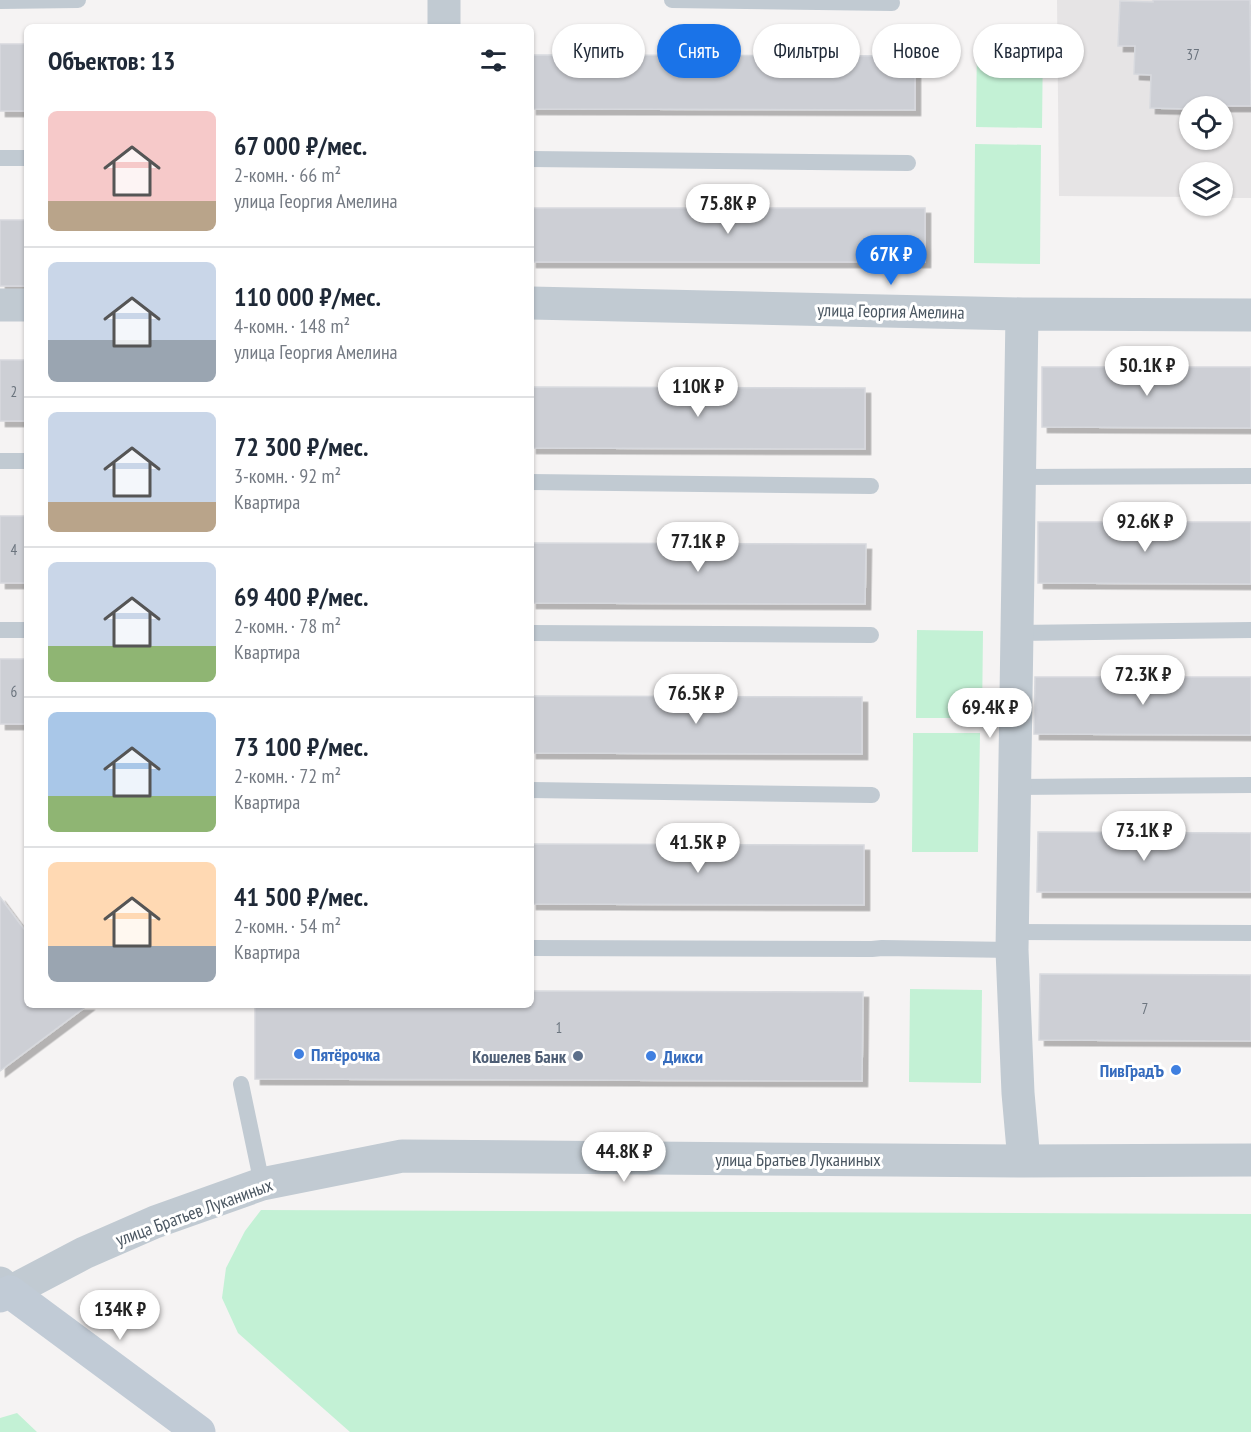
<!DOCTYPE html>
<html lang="ru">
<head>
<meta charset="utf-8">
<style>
  body { margin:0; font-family:"PT Sans Narrow",sans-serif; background:#f6f6f7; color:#1f2937; height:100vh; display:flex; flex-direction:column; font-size:22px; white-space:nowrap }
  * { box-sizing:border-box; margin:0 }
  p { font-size:20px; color:#747a83 }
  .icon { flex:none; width:33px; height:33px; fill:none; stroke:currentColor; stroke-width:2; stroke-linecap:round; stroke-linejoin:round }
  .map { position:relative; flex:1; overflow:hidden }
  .panel { position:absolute; left:24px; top:24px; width:510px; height:984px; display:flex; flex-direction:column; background:#fff; border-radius:9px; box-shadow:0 2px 4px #0004 }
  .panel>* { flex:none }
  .banner { position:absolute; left:552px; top:24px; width:570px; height:54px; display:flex; gap:12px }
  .tools { position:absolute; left:1179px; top:96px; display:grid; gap:12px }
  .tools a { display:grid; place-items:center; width:54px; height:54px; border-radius:50%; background:#fff; box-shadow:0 2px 4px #0004; font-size:30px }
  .price { position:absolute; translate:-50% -51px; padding:0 14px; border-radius:21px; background:#fff; color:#222; font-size:20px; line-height:39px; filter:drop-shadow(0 2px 3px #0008) }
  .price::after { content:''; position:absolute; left:50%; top:36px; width:18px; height:14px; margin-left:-9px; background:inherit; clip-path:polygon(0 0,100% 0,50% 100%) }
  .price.on { background:#1a73e8; color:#fff }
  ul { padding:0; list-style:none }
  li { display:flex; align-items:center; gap:18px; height:150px; padding:0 24px }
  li+li { border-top:2px solid #e0e1e3 }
  li span { display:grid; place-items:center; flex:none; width:168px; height:120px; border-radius:9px; color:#555 }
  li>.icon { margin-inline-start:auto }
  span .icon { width:72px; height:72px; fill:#fffc; stroke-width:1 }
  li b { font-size:26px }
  h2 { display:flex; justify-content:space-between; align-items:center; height:72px; padding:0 24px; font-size:26px }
  .pill { padding:0 21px; border-radius:27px; background:#fff; box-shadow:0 2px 4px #0004; font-size:21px; line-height:54px }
  .pill.on { background:#1a73e8; color:#fff }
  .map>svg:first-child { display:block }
  .education { fill:#e6e4e5; fill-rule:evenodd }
  .green { fill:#c3f1d5 }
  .building { fill:#cdcfd5; stroke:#d7d9de; stroke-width:1.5; filter:url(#shadow) }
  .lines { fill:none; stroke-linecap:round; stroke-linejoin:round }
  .lane { stroke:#c1cad2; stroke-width:16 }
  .street { stroke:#c1cad2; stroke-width:33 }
  .secondary { stroke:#c1cbd6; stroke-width:33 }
  .shop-dot { fill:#3f7fe0; stroke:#fff; stroke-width:2 }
  .service-dot { fill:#5c6f8a; stroke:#fff; stroke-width:2 }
  .labels { text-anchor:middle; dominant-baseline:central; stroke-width:6; stroke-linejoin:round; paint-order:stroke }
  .number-label { font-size:15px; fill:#6b747e }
  .street-label { font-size:18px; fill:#4a5661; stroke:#fff }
  .shop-label { font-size:18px; font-weight:bold; fill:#366cbe; stroke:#fff; text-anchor:start }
  .service-label { font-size:18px; font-weight:bold; fill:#4e5e75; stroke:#fff; text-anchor:end }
</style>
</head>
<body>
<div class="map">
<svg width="1251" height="1432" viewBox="0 0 1251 1432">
  <defs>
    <filter id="shadow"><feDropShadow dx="5.5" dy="5.5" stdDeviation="0" flood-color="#0004"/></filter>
  </defs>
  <rect width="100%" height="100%" fill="#f5f3f3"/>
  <path class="education" d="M 1057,0 L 1251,0 L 1251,198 L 1223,198 L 1222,172 L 1190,172 L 1189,197 L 1059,196 ZM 1190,106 L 1222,106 L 1222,140 L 1190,140 Z"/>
  <path class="green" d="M 977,40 L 1043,40 L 1042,128 L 976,127 Z
    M 975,144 L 1041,145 L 1040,264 L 974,263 Z
    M 917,630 L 983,631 L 982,718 L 916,718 Z
    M 913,733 L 980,733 L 978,852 L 912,852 Z
    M 910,989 L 982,990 L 981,1083 L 909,1082 Z
    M 261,1210 L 1251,1214 L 1251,1432 L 350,1432 L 238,1333 L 222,1298 L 226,1268 L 245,1231 Z
    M 17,1413 L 37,1432 L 0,1432 L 0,1418 Z"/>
  <path class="building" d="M 1153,0 L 1250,0 L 1251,106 L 1190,106 L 1190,109 L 1150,108 L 1151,75 L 1134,74 L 1135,46 L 1118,46 L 1120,1 L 1153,2 Z
    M 0,44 L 27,44 L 27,111 L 0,111 Z
    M 531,55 L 915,56 L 915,110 L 531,109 Z
    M 531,208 L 925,208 L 925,262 L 531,262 Z
    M 0,220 L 27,220 L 27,286 L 0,286 Z
    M 0,360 L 27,360 L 27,421 L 0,421 Z
    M 1042,367 L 1251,367 L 1251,428 L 1042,427 Z
    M 531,387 L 865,388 L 865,449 L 531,448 Z
    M 0,516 L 27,516 L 27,583 L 0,583 Z
    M 1038,522 L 1251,522 L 1251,584 L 1038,583 Z
    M 531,543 L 866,544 L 865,604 L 531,603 Z
    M 0,659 L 27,659 L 27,724 L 0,724 Z
    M 1035,677 L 1251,677 L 1251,735 L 1034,734 Z
    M 531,696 L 862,697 L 862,754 L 531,753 Z
    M 1038,832 L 1251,833 L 1251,892 L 1037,892 Z
    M 531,844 L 864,845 L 864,905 L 531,904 Z
    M 0,897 L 27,933 L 27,1005 L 88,1005 L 0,1071 Z
    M 1040,974 L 1251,975 L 1251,1041 L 1039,1040 Z
    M 531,991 L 863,992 L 862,1081 L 255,1079 L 255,1005 L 531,1005 Z"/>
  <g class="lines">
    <path class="lane" d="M 672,0 L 892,3
      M 0,1 L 78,0
      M 0,158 L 27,158
      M 531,159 L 908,163
      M 0,461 L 27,461
      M 1020,477 L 1251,476
      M 531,482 L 871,486
      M 0,630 L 27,630
      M 531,633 L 871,635
      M 1017,633 L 1251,630
      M 1015,787 L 1251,785
      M 531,790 L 872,795
      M 1012,932 L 1251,933
      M 531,948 L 872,949 L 882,948 L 1012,950
      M 241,1084 L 262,1184"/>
    <path class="street" d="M 444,27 L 444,0
      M 531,303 L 1022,314 L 1251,315
      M 0,305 L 27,305
      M 1022,314 L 1012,950 L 1018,1093 L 1024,1161
      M 0,1283 L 10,1292 L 84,1253 L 155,1222 L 262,1184 L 402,1156 L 1024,1161 L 1251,1160"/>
    <path class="secondary" d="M 0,1296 L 10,1292 L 199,1432"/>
  </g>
  <g class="shop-dot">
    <circle cx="299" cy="1054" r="6"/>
    <circle cx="651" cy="1056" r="6"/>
    <circle cx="1176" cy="1070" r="6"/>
  </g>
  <circle class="service-dot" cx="578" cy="1056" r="6"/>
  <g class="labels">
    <g class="number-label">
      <text x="1193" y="54">37</text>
      <text x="14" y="391">2</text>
      <text x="14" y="549">4</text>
      <text x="14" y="691">6</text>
      <text x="1145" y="1008">7</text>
      <text x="559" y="1027">1</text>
    </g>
    <g class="street-label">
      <text transform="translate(891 311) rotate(1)">улица Георгия Амелина</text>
      <text x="798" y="1159">улица Братьев Луканиных</text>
      <text transform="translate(194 1212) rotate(-20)">улица Братьев Луканиных</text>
    </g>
    <g class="shop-label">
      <text x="311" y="1054">Пятёрочка</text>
      <text x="663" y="1056">Дикси</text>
      <text x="1164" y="1070" text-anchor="end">ПивГрадЪ</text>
    </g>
    <g class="service-label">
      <text x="566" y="1056">Кошелев Банк</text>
    </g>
  </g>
</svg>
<div class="tools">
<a><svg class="icon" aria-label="locate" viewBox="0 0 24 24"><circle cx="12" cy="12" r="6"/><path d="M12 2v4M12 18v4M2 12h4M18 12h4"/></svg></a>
<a><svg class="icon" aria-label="layers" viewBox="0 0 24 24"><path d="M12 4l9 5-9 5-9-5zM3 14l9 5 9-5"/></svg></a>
</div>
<b class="price" style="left:728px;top:235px">75.8K ₽</b>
<b class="price on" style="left:891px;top:286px">67K ₽</b>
<b class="price" style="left:1147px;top:397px">50.1K ₽</b>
<b class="price" style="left:698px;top:418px">110K ₽</b>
<b class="price" style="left:1145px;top:553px">92.6K ₽</b>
<b class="price" style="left:698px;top:573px">77.1K ₽</b>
<b class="price" style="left:1143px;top:706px">72.3K ₽</b>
<b class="price" style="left:696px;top:725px">76.5K ₽</b>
<b class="price" style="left:990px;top:739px">69.4K ₽</b>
<b class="price" style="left:1144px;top:862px">73.1K ₽</b>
<b class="price" style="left:698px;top:874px">41.5K ₽</b>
<b class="price" style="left:624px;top:1183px">44.8K ₽</b>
<b class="price" style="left:120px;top:1341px">134K ₽</b>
<div class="banner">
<a class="pill">Купить</a>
<a class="pill on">Снять</a>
<a class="pill">Фильтры</a>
<a class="pill">Новое</a>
<a class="pill">Квартира</a>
</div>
<section class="panel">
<h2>Объектов: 13<svg class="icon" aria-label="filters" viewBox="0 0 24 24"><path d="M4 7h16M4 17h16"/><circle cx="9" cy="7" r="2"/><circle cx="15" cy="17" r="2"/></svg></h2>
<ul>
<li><span style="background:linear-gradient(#f6c9c9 75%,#b9a48a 0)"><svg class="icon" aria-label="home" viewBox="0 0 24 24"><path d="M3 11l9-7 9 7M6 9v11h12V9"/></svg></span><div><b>67 000 ₽/мес.</b><p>2-комн. · 66 m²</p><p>улица Георгия Амелина</p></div></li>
<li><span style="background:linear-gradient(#c9d6e8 65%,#9aa5b1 0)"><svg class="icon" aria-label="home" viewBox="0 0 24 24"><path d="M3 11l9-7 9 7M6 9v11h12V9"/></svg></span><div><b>110 000 ₽/мес.</b><p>4-комн. · 148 m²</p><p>улица Георгия Амелина</p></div></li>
<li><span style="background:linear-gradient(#c9d6e8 75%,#b9a48a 0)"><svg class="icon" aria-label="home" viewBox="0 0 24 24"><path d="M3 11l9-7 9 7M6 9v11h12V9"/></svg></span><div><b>72 300 ₽/мес.</b><p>3-комн. · 92 m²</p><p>Квартира</p></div></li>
<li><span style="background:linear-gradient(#c9d6e8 70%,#8fb573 0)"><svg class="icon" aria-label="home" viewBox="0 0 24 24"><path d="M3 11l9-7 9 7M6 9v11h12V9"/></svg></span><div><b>69 400 ₽/мес.</b><p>2-комн. · 78 m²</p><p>Квартира</p></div></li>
<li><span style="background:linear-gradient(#a9c7e8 70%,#8fb573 0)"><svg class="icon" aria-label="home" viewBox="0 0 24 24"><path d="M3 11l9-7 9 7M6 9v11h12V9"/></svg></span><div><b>73 100 ₽/мес.</b><p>2-комн. · 72 m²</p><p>Квартира</p></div></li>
<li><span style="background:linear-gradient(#ffd9b3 70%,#9aa5b1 0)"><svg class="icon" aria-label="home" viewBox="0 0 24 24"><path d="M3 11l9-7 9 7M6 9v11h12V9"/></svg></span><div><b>41 500 ₽/мес.</b><p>2-комн. · 54 m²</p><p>Квартира</p></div></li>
</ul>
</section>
</div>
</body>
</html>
